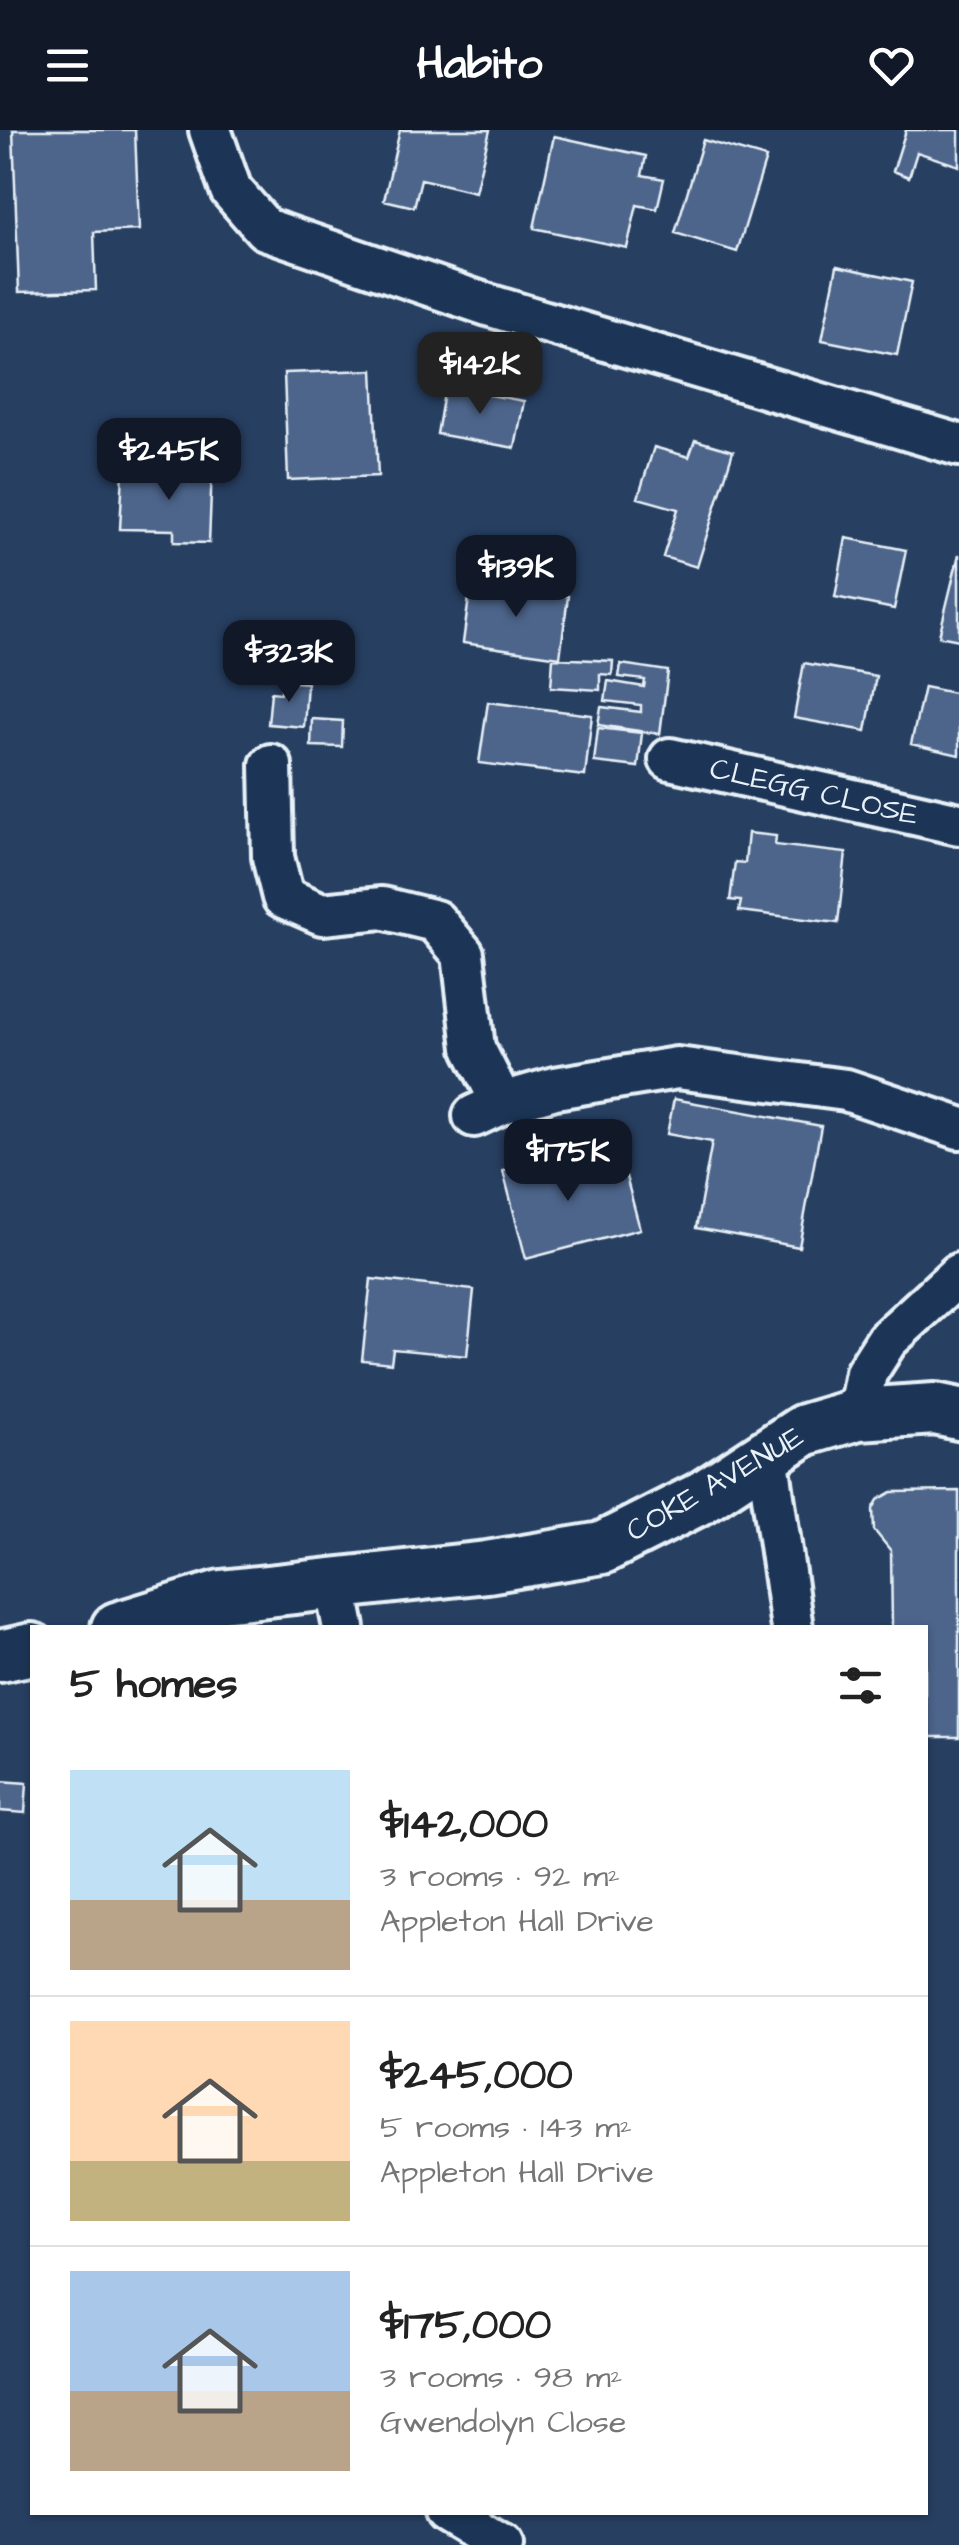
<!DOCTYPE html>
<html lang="en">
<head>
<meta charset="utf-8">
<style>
  body { margin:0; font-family:"Architects Daughter",sans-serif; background:#f6f6f6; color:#222; height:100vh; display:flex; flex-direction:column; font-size:38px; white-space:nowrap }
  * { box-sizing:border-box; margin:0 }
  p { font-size:32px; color:#767676 }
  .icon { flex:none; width:55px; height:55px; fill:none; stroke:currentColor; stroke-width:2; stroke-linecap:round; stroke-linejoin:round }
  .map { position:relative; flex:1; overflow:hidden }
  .sheet { position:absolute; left:30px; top:1495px; width:898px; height:890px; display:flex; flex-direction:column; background:#fff; border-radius:0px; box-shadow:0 2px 8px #0004 }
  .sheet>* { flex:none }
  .price { position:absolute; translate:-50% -85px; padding:0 22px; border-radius:20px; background:#111827; color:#fff; font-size:32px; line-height:65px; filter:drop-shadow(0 2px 5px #0008) }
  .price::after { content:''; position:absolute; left:50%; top:60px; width:30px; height:22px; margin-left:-15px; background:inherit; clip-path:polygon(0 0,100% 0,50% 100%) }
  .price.current { background:#222; color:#fff }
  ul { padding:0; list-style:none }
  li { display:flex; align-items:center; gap:30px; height:250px; padding:0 40px }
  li+li { border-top:2px solid #e0e0e0 }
  li span { display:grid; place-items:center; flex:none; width:280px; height:200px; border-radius:0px; color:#555 }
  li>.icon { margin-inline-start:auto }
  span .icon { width:120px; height:120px; fill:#fffc; stroke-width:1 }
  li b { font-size:42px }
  h2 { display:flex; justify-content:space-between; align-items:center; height:120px; padding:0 40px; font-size:42px }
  header { display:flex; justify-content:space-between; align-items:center; height:130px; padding:0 40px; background:#111827; color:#fff; font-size:45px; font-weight:700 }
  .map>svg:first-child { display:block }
  .building { fill:#4d658b; stroke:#e8f1f8; stroke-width:2.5 }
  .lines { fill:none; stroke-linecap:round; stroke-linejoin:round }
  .minor-casing { stroke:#e8f1f8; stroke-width:48 }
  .tertiary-casing { stroke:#e8f1f8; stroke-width:58 }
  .minor { stroke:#1d3557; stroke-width:40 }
  .tertiary { stroke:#1d3557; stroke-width:50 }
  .labels { text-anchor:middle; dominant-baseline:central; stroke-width:8; stroke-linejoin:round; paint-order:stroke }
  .street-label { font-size:30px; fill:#e8f1f8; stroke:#1d3557 }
</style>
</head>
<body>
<header><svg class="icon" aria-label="menu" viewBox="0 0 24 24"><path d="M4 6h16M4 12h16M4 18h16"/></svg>Habito<svg class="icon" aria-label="heart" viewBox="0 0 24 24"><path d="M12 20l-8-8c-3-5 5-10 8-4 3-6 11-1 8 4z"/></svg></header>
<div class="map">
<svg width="959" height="2415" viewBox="0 0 959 2415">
  <rect width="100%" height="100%" fill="#273f61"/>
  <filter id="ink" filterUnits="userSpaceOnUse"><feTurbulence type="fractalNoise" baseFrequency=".01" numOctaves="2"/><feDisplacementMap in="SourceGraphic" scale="20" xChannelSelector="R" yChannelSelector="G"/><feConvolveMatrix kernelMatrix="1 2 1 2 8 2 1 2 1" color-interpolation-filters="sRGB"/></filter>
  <g filter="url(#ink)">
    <path class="building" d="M 13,0 L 135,0 L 139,100 L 94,102 L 96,160 L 19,162 Z
      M 400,0 L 490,0 L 475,62 L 421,49 L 414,77 L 384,70 Z
      M 906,0 L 959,0 L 959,36 L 917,22 L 909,47 L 893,41 Z
      M 554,6 L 646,26 L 642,45 L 664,49 L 657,79 L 637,75 L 627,118 L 534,98 Z
      M 703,10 L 766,28 L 737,122 L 675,103 Z
      M 837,136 L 912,152 L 897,225 L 822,210 Z
      M 373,240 L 378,346 L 288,350 L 284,243 Z
      M 445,257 L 524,271 L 515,318 L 437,304 Z
      M 695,310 L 733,321 L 697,437 L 663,427 L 678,379 L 638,368 L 654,317 L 689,327 Z
      M 171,337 L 212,338 L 209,413 L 174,412 L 174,400 L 120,399 L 123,342 L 170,343 Z
      M 846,408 L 906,420 L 894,479 L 835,467 Z
      M 959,424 L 959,510 L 939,506 Z
      M 471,452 L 568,466 L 560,527 L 463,513 Z
      M 553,528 L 613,531 L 612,545 L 600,544 L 600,560 L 551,557 Z
      M 804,533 L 876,546 L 866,601 L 794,588 Z
      M 621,534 L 668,541 L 660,604 L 598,595 L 601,577 L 641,582 L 641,575 L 605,571 L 608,551 L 644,557 L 645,550 L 619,547 Z
      M 282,551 L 307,553 L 304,597 L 268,594 L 271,562 L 281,563 Z
      M 924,557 L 959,564 L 959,625 L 911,614 Z
      M 488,572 L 592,585 L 585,646 L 479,633 Z
      M 312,589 L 343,591 L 342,617 L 311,616 Z
      M 598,598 L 642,603 L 638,637 L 594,632 Z
      M 748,703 L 776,706 L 775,715 L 846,723 L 838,793 L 739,781 L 741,771 L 730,770 L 735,732 L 745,733 Z
      M 674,969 L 821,996 L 799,1117 L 696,1098 L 712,1012 L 667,1004 Z
      M 582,1020 L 590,1047 L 624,1039 L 640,1099 L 526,1129 L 503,1041 Z
      M 371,1149 L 474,1160 L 467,1226 L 393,1219 L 391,1233 L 362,1230 Z
      M 959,1361 L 959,1607 L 925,1607 L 925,1498 L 892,1498 L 891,1421 L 874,1400 L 873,1379 L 878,1370 L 892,1362 Z
      M 0,1651 L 27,1653 L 25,1683 L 0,1681 Z"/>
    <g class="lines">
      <g class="minor-casing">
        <path id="minor" d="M 210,0 L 231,60 L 265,99 L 488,175 L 959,315
          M 670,629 L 959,694
          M 271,635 L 273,727 L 283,767 L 322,784 L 382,778 L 435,791 L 463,824 L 474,918 L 502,973
          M 474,986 L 502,973 L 555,958 L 677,938 L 846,960 L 959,998
          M 858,1284 L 866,1243 L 887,1210 L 959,1144
          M 767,1324 L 792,1498
          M 335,1453 L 344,1498
          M 447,2382 L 502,2415"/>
      </g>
      <g class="tertiary-casing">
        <path id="tertiary" d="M 117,1498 L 221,1466 L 487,1437 L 602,1418 L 701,1368 L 804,1300 L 858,1284 L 935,1279 L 959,1284
          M 0,1526 L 32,1519"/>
      </g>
      <use href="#minor" class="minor"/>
      <use href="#tertiary" class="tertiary"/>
    </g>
  </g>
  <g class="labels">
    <g class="street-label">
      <text transform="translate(814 662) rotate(13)">CLEGG CLOSE</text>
      <text transform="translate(715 1354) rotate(-30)">COKE AVENUE</text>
    </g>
  </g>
</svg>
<b class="price current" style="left:480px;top:287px">$142K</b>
<b class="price" style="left:169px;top:373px">$245K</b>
<b class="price" style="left:516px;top:490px">$139K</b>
<b class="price" style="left:289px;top:575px">$323K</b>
<b class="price" style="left:568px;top:1074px">$175K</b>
<section class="sheet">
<h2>5 homes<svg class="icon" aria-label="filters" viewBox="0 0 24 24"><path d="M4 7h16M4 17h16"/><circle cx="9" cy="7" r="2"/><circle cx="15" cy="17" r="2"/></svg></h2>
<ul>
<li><span style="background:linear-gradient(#bfe0f5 65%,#b9a48a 0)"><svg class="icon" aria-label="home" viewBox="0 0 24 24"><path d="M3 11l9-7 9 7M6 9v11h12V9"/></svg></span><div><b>$142,000</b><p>3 rooms · 92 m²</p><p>Appleton Hall Drive</p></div></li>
<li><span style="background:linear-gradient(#ffd9b3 70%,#c2b280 0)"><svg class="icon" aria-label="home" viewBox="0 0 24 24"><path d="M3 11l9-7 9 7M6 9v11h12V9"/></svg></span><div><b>$245,000</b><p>5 rooms · 143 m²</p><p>Appleton Hall Drive</p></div></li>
<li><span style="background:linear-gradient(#a9c7e8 60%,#b9a48a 0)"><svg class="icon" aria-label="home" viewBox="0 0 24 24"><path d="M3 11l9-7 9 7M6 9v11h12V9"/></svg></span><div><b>$175,000</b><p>3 rooms · 98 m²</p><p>Gwendolyn Close</p></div></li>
</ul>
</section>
</div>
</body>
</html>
